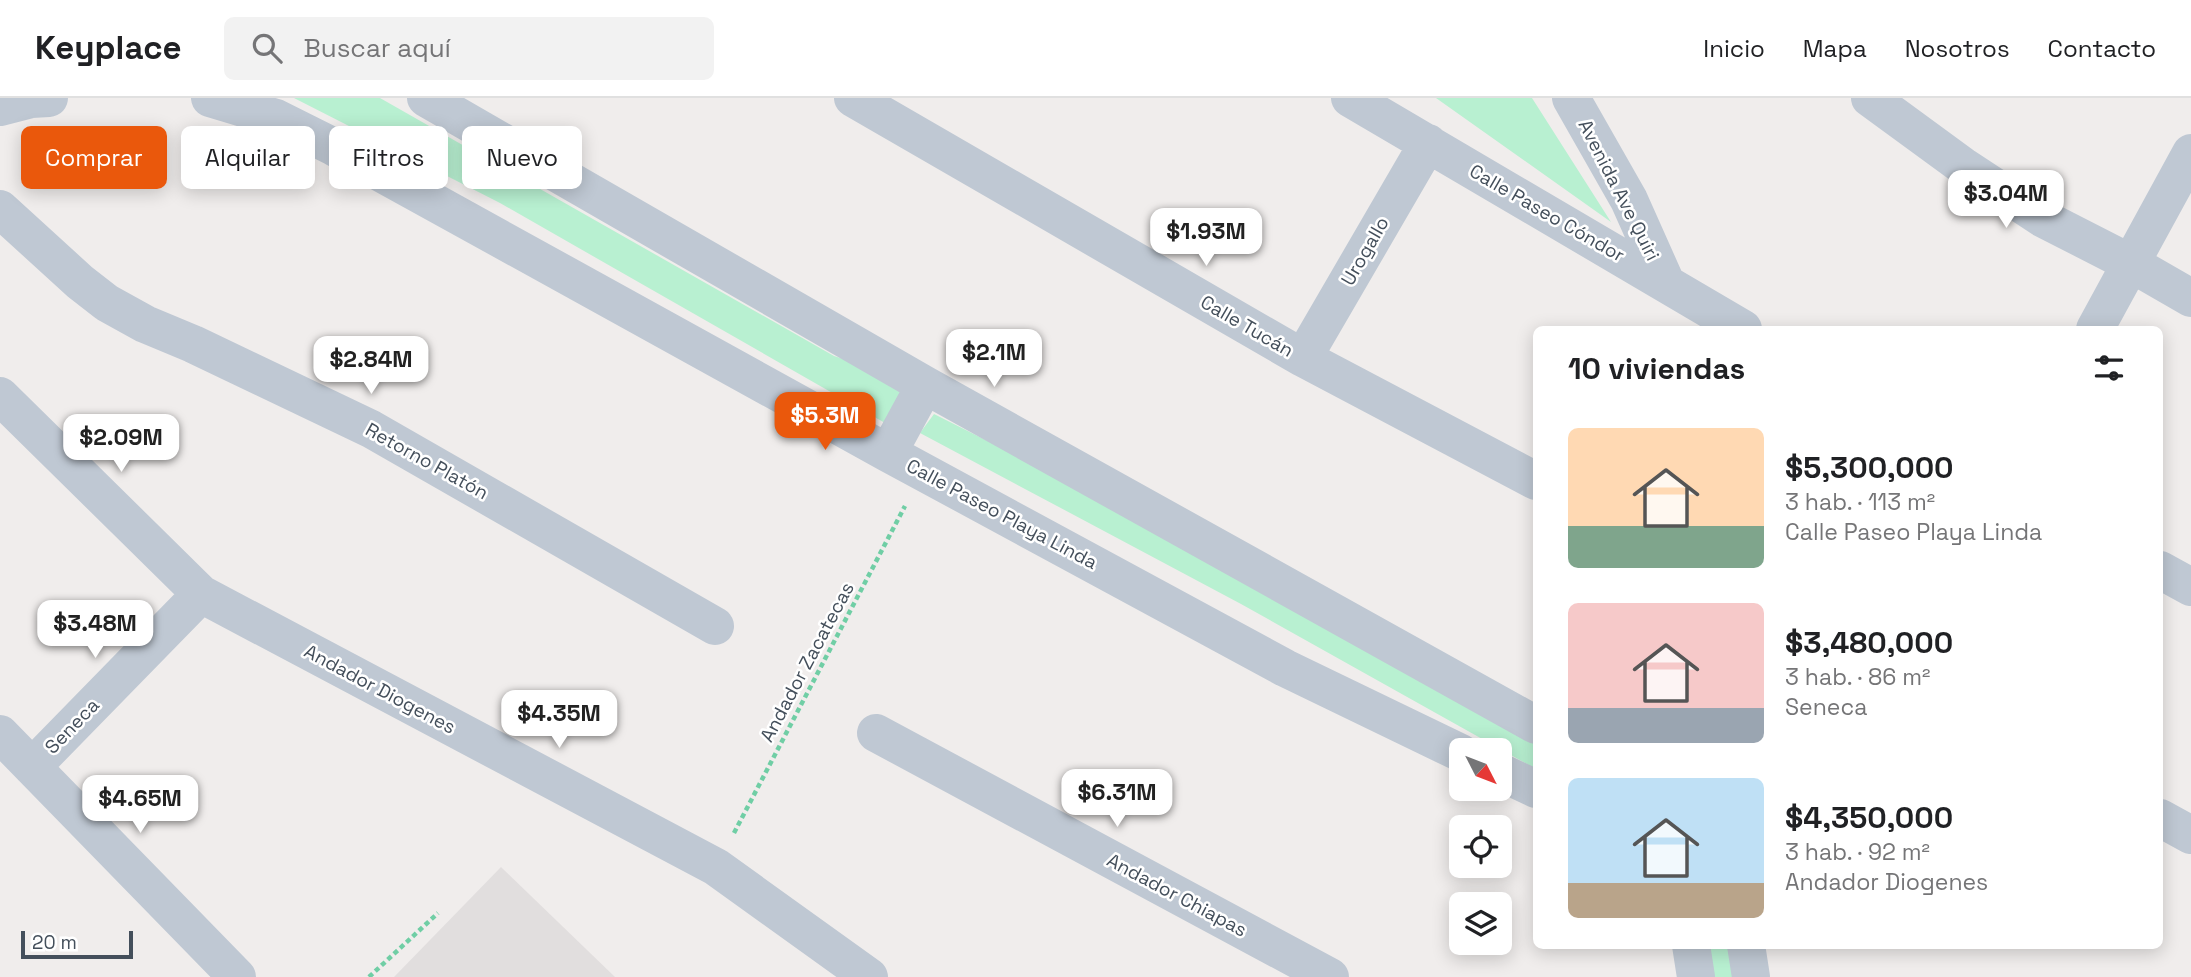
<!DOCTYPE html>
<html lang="es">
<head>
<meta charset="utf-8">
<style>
  body { margin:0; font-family:"Space Grotesk",sans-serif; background:#f2f2f2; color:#202124; height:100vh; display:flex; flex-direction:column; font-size:26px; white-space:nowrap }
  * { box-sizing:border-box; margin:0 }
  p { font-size:23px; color:#757577 }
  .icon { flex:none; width:38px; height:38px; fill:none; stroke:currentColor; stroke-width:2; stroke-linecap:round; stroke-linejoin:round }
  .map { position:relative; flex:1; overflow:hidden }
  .drawer { position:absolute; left:1533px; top:228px; width:630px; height:623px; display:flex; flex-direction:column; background:#fff; border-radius:10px; box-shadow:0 4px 18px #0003 }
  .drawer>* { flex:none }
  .banner { position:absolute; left:21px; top:28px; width:665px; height:63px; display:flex; gap:14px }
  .needle { width:46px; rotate:132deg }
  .fabs { position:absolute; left:1449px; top:640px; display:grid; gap:14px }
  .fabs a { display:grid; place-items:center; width:63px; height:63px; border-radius:10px; background:#fff; box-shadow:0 4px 18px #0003; font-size:35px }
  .scale { position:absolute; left:21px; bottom:18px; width:112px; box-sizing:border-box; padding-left:7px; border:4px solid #444f5b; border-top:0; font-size:19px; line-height:24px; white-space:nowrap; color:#444f5b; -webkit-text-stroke:5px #fff; paint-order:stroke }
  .price { position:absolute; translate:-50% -60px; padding:0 16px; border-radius:14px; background:#fff; color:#222; font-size:23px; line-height:46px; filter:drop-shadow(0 2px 4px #0008) }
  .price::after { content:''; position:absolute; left:50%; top:42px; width:21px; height:16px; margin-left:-10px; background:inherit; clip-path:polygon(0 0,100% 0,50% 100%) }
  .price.selected { background:#ea580c; color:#fff }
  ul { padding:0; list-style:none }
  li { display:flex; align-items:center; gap:21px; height:175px; padding:0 35px }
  li span { display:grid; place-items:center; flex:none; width:196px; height:140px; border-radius:10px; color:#555 }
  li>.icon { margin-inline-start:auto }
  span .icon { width:84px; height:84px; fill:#fffc; stroke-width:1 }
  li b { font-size:30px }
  h2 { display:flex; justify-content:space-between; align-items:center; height:84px; padding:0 35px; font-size:30px }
  .tag { padding:0 24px; border-radius:10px; background:#fff; box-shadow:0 4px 18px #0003; font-size:24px; line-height:63px }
  .tag.selected { background:#ea580c; color:#fff }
  header { display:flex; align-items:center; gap:42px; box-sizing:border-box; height:98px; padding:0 35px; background:#fff; border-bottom:2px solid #e0e0e0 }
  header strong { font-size:33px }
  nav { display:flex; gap:38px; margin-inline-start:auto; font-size:24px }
  .search { width:490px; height:63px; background:#f2f2f2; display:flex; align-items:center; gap:18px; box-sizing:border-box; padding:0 24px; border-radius:10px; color:#757577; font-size:26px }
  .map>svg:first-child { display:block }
  .education { fill:#e1dede }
  .green { fill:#b8f0d1 }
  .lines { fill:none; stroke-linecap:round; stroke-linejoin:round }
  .path { stroke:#70cea5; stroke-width:4.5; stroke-dasharray:5 3.5; stroke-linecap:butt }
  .minor { stroke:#bfc8d3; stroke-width:38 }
  .labels { text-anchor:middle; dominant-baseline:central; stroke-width:5; stroke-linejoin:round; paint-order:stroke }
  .street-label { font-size:19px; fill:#444f5b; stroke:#fff }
</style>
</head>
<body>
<header>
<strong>Keyplace</strong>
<div class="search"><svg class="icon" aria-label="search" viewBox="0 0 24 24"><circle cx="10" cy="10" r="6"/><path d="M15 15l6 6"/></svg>Buscar aquí</div>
<nav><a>Inicio</a><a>Mapa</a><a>Nosotros</a><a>Contacto</a></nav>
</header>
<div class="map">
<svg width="2191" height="879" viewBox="0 0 2191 879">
  <rect width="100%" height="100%" fill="#f0edec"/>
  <path class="education" d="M 501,769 L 615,879 L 394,879 Z"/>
  <path class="green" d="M 294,0 L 380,0 L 834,258 L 909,282 L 885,325 L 500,105 Z
    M 1436,0 L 1532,0 L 1611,124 Z
    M 934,316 L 1051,375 L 1536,634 L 1536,671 L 1241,506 L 920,335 Z
    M 1700,847 L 1735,847 L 1741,879 L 1710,879 Z"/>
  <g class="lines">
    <path class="path" d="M 734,735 L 905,408
      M 369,879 L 438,815"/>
    <path class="minor" d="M 210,0 L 276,20 L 334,49 L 888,355 L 1285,570 L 1461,655
      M 426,0 L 925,287 L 1536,627
      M 853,0 L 1303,260 L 1536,383
      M 1350,0 L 1743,231
      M 1571,0 L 1629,102 L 1666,185
      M 1870,0 L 1963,68 L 2042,120 L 2132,166 L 2191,200
      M 0,9 L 31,1 L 49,0
      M 0,111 L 80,184 L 107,205 L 145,226 L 193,246 L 371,331 L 715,528
      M 2095,231 L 2191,55
      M 1303,260 L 1428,45
      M 0,298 L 201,496 L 716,769 L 869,879
      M 888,355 L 925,287
      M 2160,472 L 2191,489
      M 876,635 L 1330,879
      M 0,636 L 237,879
      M 32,669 L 201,496
      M 1500,674 L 1536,691
      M 2160,720 L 2191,737
      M 1691,847 L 1696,879
      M 1746,847 L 1751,879"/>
  </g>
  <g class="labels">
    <g class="street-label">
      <text transform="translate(1619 92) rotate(63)">Avenida Ave Quiri</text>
      <text transform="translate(1547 115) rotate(30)">Calle Paseo Cóndor</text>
      <text transform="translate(1365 153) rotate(-60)">Urogallo</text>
      <text transform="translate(1247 228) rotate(30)">Calle Tucán</text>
      <text transform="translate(427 363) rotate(29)">Retorno Platón</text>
      <text transform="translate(1002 416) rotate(28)">Calle Paseo Playa Linda</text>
      <text transform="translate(807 564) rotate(-62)">Andador Zacatecas</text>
      <text transform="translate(380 591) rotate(28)">Andador Diogenes</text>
      <text transform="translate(72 628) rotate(-46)">Seneca</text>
      <text transform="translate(1177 797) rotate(28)">Andador Chiapas</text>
    </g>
  </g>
</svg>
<div class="fabs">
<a><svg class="needle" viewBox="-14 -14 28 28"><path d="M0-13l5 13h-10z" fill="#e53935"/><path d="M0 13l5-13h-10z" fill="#757577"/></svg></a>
<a><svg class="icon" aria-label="locate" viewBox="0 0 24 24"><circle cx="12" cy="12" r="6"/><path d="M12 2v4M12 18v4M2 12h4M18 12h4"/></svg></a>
<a><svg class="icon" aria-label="layers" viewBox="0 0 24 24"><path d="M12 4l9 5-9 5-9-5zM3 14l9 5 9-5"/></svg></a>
</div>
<div class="scale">20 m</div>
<b class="price" style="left:2006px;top:132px">$3.04M</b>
<b class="price" style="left:1206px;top:170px">$1.93M</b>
<b class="price" style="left:994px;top:291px">$2.1M</b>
<b class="price" style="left:371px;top:298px">$2.84M</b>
<b class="price selected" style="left:825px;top:354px">$5.3M</b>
<b class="price" style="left:121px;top:376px">$2.09M</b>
<b class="price" style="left:95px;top:562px">$3.48M</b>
<b class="price" style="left:559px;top:652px">$4.35M</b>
<b class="price" style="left:1117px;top:731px">$6.31M</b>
<b class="price" style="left:140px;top:737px">$4.65M</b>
<div class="banner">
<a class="tag selected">Comprar</a>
<a class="tag">Alquilar</a>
<a class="tag">Filtros</a>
<a class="tag">Nuevo</a>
</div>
<section class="drawer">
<h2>10 viviendas<svg class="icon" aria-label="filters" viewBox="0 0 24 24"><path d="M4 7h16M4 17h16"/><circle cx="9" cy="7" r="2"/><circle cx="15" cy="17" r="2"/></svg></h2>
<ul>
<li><span style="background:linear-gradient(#ffd9b3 70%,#7fa58c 0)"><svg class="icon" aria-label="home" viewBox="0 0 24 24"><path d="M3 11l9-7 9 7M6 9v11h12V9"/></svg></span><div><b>$5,300,000</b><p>3 hab. · 113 m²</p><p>Calle Paseo Playa Linda</p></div></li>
<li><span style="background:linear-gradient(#f6c9c9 75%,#9aa5b1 0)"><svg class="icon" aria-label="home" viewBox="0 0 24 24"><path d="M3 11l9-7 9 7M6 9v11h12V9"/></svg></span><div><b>$3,480,000</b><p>3 hab. · 86 m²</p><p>Seneca</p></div></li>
<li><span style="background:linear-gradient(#bfe0f5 75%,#b9a48a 0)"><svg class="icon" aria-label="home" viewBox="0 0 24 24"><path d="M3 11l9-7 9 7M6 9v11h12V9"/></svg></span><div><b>$4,350,000</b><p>3 hab. · 92 m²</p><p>Andador Diogenes</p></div></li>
</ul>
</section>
</div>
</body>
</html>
